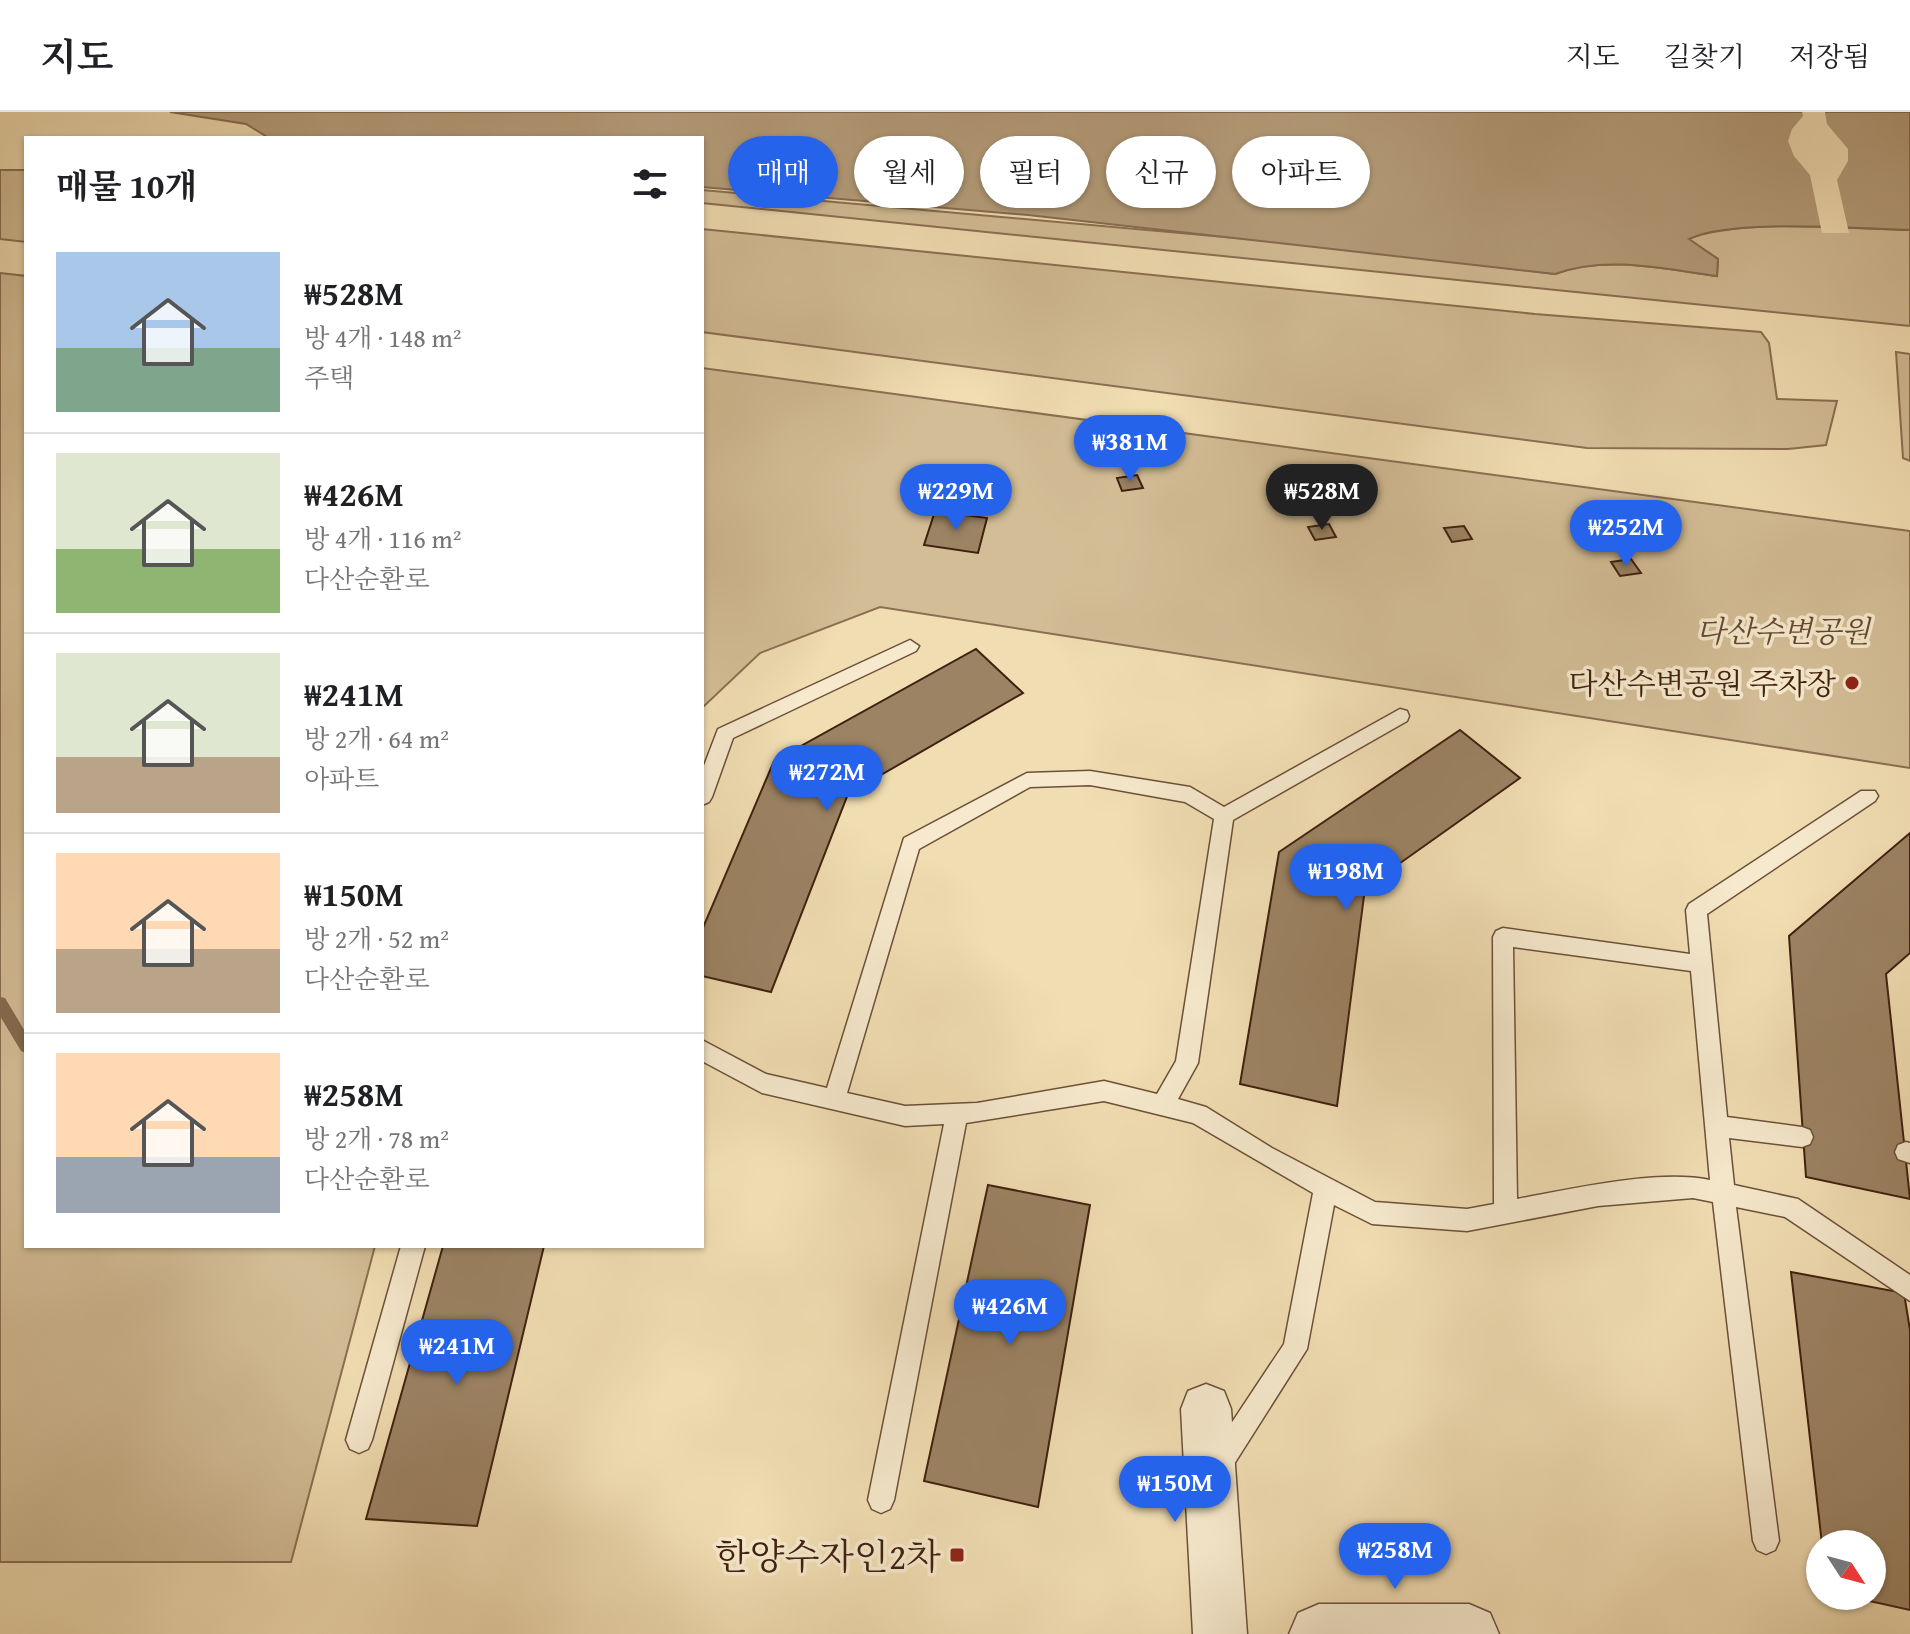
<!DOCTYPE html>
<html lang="ko">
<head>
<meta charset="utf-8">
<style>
  body { margin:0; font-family:"Gentium Book Plus","Noto Serif KR",serif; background:#f6f6f6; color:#202124; height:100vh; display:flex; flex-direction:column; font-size:30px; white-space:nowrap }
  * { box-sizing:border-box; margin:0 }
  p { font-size:26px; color:#757577 }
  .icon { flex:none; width:44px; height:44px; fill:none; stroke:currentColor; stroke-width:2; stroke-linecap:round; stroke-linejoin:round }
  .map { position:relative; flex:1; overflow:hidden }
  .sheet { position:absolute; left:24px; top:24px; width:680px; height:1112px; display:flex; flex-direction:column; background:#fff; border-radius:0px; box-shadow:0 2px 6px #0004 }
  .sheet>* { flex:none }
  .guide { position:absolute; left:728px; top:24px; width:760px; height:72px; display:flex; gap:16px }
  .needle { width:52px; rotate:126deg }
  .controls { position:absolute; left:1806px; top:1418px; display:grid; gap:16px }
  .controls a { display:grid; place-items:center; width:80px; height:80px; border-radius:50%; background:#fff; box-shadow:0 2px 6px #0004; font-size:40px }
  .price { position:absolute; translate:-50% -68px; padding:0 18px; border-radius:28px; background:#2563eb; color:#fff; font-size:26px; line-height:52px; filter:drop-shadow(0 2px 4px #0008) }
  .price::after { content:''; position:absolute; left:50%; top:48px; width:24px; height:18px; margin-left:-12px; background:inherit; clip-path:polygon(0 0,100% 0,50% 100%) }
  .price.current { background:#222; color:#fff }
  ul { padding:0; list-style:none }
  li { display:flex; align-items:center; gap:24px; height:200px; padding:0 32px }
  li+li { border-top:2px solid #e0e0e0 }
  li span { display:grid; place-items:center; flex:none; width:224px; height:160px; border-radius:0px; color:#555 }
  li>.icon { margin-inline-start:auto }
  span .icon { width:96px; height:96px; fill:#fffc; stroke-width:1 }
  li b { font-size:34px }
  h2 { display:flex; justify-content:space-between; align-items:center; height:96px; padding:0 32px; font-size:34px }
  .pill { padding:0 28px; border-radius:36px; background:#fff; box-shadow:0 2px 6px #0004; font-size:28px; line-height:72px }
  .pill.current { background:#2563eb; color:#fff }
  header { display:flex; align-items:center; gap:48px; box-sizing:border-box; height:112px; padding:0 40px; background:#fff; border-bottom:2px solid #e0e0e0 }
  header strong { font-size:38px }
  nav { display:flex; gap:44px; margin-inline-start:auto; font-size:28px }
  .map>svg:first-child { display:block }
  .green { fill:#d3bd96; stroke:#8a6f52; stroke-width:2 }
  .water { fill:#b59d7b; stroke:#866b50; stroke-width:2 }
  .pier { fill:#f1ddb2 }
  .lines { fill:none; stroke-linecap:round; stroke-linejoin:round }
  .stream { fill:#866b50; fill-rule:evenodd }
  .building { fill:#9c8364; stroke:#40210f; stroke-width:2 }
  .service-casing { stroke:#6c5038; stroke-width:3 }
  .minor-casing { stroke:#6c5038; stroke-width:3 }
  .tertiary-casing { stroke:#6c5038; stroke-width:3 }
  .service { fill:#f6e9cd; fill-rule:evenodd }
  .minor { fill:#f6e9cd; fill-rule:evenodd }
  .tertiary { fill:#f6e9cd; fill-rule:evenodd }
  .poi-dot { fill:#8f2418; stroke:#f6e9cd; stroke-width:3 }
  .labels { text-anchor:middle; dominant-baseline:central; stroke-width:7; stroke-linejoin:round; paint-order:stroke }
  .park-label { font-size:30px; font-style:italic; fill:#654831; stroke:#f6e9cd }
  .poi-label { font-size:30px; fill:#40210f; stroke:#f6e9cd; text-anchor:end }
  .near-poi-label { font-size:36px; fill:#40210f; stroke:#f6e9cd; text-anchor:end }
</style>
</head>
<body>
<header>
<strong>지도</strong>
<nav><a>지도</a><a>길찾기</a><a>저장됨</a></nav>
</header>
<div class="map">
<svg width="1910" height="1522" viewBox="0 0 1910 1522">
  <rect width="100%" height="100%" fill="#f1ddb2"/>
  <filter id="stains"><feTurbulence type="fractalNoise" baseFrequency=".0025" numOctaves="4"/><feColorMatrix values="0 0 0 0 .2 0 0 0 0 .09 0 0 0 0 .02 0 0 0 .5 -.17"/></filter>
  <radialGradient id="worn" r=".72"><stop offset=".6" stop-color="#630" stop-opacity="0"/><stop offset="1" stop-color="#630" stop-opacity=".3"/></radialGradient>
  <path class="green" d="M 0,58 L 26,58 L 26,130 L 0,127 Z
    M 702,78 L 1303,132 L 1555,162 C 1606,143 1664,157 1717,164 L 1718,147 L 1688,127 C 1741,106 1850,117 1910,118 L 1910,214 L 702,91 Z
    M 702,117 L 1535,202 L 1761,220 L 1769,231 L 1777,287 L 1837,289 L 1826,333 L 1788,337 L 1587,336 L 702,220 Z
    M 0,161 L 26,164 L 26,1134 L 375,1134 L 291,1450 L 0,1450 Z
    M 1896,240 L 1910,242 L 1910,349 L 1903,346 Z
    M 702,256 L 1910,419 L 1910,656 L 880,495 L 760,541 L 702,596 Z"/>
  <path class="water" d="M 170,0 L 1910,0 L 1910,118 C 1857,117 1732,106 1689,127 L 1718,147 L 1717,164 C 1664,157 1606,143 1555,162 L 1028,103 L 702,75 L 702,26 L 269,26 L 246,12 Z"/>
  <path class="pier" d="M 1802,0 L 1825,0 L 1827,12 L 1848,37 L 1848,49 L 1837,68 L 1849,121 L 1822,121 L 1810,63 L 1794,44 L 1788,29 L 1792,17 L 1803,4 Z"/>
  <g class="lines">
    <path class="stream" d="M 0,885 L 5,886 L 26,921 L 26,941 L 21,939 L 0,904 Z"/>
  </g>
  <path class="building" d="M 1137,363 L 1143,376 L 1122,379 L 1117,366 Z
    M 935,399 L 987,406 L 978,441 L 924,433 Z
    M 1329,412 L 1336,425 L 1315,428 L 1308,415 Z
    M 1464,414 L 1472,427 L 1452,430 L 1444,416 Z
    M 1631,447 L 1641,461 L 1620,464 L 1611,450 Z
    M 976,537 L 1023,581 L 848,682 L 771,880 L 702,864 L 702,818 L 774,649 Z
    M 1460,618 L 1520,666 L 1365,776 L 1337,994 L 1240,972 L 1279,740 Z
    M 1910,721 L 1910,841 L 1886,862 L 1910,1087 L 1806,1065 L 1789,824 Z
    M 988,1073 L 1090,1093 L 1038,1395 L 924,1369 Z
    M 443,1134 L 544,1134 L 477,1414 L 366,1407 Z
    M 1791,1160 L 1904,1181 L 1910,1218 L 1910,1498 L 1847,1484 L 1872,1484 L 1872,1432 L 1822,1432 Z"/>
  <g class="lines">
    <g class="service-casing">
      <path id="service" d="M 910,528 L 919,534 L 916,539 L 733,626 L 712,685 L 709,690 L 702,693 L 702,659 L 718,617 Z
        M 1400,597 L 1407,599 L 1409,604 L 1407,609 L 1233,708 L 1198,951 L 1178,987 L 1206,995 L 1272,1036 L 1375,1090 L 1467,1097 L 1494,1092 L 1493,825 L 1496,819 L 1503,816 L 1690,842 L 1686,798 L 1689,792 L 1861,679 L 1875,679 L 1878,684 L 1875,689 L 1707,802 L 1727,1005 L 1802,1015 L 1810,1018 L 1813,1025 L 1810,1032 L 1802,1035 L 1729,1026 L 1734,1073 L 1798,1087 L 1910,1163 L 1910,1189 L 1785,1105 L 1736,1095 L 1779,1429 L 1775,1438 L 1766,1442 L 1757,1438 L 1753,1429 L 1713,1090 L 1693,1086 L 1598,1094 L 1467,1119 L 1372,1112 L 1334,1093 L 1307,1237 L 1229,1360 L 1220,1364 L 1211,1360 L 1207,1351 L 1211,1342 L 1284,1232 L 1313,1081 L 1193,1011 L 1104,989 L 966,1011 L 894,1388 L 890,1397 L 881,1401 L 872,1397 L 868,1388 L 944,1012 L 905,1014 L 762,981 L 702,949 L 702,928 L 766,962 L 827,976 L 904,726 L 1027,661 L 1090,659 L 1190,675 L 1224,695 ZM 1090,673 L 1185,690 L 1214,707 L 1176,949 L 1157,982 L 1104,969 L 977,991 L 905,994 L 847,981 L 919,737 L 1030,675 ZM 1513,835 L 1691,859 L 1710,1068 C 1658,1057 1571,1077 1517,1087 Z
        M 1906,1030 L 1910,1031 L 1910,1051 L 1898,1047 L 1895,1040 L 1898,1033 Z
        M 401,1134 L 425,1134 L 372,1328 L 368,1337 L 359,1341 L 350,1337 L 346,1328 Z"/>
    </g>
    <g class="minor-casing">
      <path id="minor" d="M 1206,1272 L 1224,1279 L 1231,1297 L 1247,1522 L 1193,1522 L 1181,1297 L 1188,1279 Z"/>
    </g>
    <g class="tertiary-casing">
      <path id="tertiary" d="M 1319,1492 L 1469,1492 L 1490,1501 L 1499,1522 L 1289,1522 L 1298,1501 Z"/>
    </g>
    <use href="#service" class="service"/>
    <use href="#minor" class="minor"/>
    <use href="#tertiary" class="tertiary"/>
  </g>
  <g class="poi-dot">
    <circle cx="1852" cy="571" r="8"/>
    <rect x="949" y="1435" width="16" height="16" rx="4"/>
  </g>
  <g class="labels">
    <g class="park-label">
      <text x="1783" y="519">다산수변공원</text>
    </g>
    <g class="poi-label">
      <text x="1836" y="571">다산수변공원 주차장</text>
    </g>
    <g class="near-poi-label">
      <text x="941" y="1443">한양수자인2차</text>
    </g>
  </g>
  <rect width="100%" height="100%" filter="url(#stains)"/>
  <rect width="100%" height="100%" fill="url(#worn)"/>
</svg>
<div class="controls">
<a><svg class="needle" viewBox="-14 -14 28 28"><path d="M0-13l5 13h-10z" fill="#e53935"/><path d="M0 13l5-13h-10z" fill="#757577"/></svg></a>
</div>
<b class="price" style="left:1130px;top:371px">₩381M</b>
<b class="price" style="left:956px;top:420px">₩229M</b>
<b class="price current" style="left:1322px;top:420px">₩528M</b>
<b class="price" style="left:1626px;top:456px">₩252M</b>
<b class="price" style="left:827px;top:701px">₩272M</b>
<b class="price" style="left:1346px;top:800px">₩198M</b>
<b class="price" style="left:1010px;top:1235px">₩426M</b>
<b class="price" style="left:457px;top:1275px">₩241M</b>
<b class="price" style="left:1175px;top:1412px">₩150M</b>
<b class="price" style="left:1395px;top:1479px">₩258M</b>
<div class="guide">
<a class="pill current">매매</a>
<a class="pill">월세</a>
<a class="pill">필터</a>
<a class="pill">신규</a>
<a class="pill">아파트</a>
</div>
<section class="sheet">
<h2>매물 10개<svg class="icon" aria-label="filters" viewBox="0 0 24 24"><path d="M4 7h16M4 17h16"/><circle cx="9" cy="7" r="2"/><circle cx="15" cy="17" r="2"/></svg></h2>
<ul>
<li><span style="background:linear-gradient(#a9c7e8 60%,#7fa58c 0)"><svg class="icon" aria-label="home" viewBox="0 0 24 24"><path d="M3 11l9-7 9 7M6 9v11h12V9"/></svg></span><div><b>₩528M</b><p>방 4개 · 148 m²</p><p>주택</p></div></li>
<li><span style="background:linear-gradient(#dfe7d0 60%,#8fb573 0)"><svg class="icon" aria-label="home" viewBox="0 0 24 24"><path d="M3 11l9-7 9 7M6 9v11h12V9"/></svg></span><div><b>₩426M</b><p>방 4개 · 116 m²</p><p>다산순환로</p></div></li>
<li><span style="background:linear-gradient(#dfe7d0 65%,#b9a48a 0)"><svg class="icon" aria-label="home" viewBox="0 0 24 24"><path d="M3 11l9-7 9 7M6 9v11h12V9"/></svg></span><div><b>₩241M</b><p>방 2개 · 64 m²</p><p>아파트</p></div></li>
<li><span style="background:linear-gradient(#ffd9b3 60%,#b9a48a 0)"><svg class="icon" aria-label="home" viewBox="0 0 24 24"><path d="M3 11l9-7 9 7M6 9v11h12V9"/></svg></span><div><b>₩150M</b><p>방 2개 · 52 m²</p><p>다산순환로</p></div></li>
<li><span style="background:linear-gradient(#ffd9b3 65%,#9aa5b1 0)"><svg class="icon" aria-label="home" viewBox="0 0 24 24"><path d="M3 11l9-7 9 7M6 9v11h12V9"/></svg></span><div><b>₩258M</b><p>방 2개 · 78 m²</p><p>다산순환로</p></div></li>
</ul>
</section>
</div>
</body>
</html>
